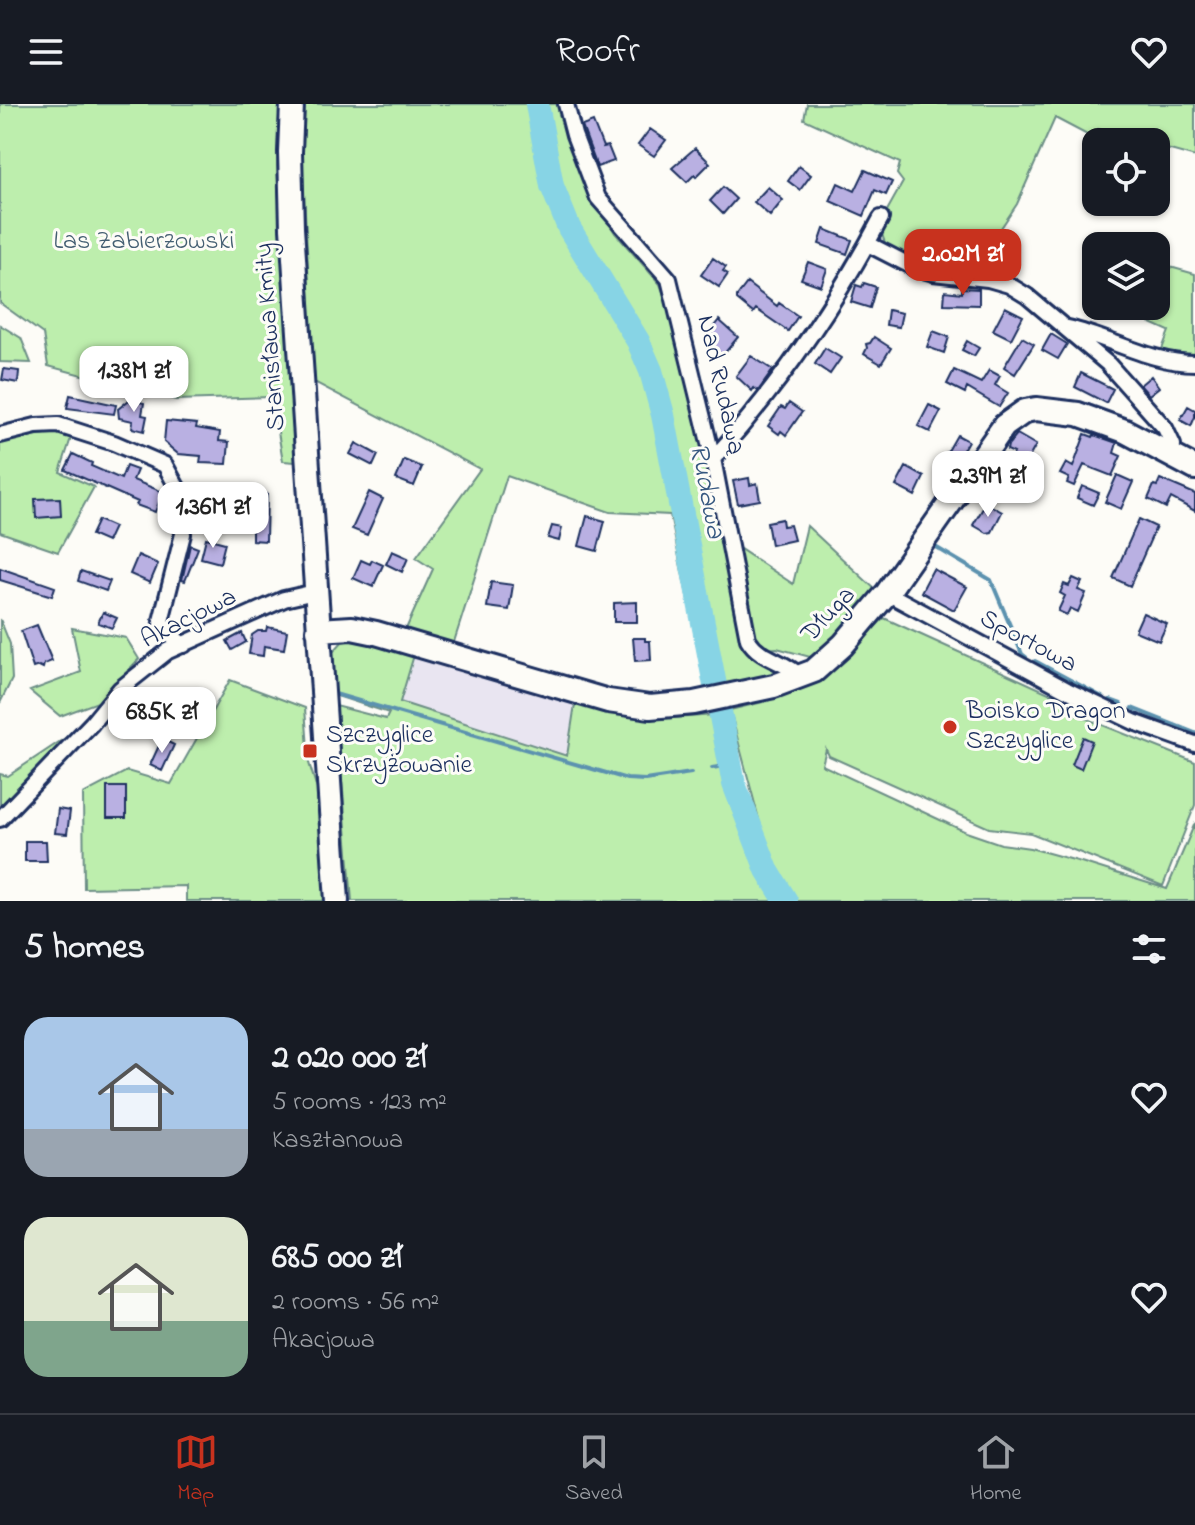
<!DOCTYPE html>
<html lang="en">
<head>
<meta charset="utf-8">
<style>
  body { margin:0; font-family:"Indie Flower",sans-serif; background:#242831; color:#f1f3f6; height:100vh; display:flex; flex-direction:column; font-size:30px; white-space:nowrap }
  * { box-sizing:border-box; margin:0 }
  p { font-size:26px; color:#9ea1a6 }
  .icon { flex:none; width:44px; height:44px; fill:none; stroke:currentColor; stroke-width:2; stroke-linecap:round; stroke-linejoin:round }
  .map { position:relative; height:797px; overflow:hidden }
  .panel { display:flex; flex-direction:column; background:#171b24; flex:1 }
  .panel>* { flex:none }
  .tools { position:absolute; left:1082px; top:24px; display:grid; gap:16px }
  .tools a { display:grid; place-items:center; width:88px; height:88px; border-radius:16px; background:#171b24; box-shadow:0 2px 6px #0004; font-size:40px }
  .price { position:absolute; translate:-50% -68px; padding:0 18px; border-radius:16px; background:#fff; color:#222; font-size:26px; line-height:52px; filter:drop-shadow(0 2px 4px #0008) }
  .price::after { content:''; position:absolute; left:50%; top:48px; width:24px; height:18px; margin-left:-12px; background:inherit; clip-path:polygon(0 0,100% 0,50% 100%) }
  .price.selected { background:#c8321e; color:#fff }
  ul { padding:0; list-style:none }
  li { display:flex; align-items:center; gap:24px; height:200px; padding:0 24px }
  li span { display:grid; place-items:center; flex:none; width:224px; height:160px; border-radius:24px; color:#555 }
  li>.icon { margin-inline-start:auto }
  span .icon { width:96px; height:96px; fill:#fffc; stroke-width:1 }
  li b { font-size:34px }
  h2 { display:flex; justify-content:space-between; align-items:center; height:96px; padding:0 24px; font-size:34px }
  header { display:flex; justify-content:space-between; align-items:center; height:104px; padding:0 24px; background:#171b24; font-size:36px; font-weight:600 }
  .menu { display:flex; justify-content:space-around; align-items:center; height:112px; border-top:2px solid #363941; background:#171b24; font-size:22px; color:#9ea1a6 }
  .menu a { display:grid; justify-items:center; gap:4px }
  .menu .selected { color:#c8321e }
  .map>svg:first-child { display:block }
  .built { fill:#e9e5f1 }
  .green { fill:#bdeead; stroke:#6c8e86; stroke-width:2 }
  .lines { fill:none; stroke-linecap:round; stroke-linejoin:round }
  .stream { stroke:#5c92af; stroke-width:4 }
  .river { stroke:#87d4e5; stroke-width:24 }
  .building { fill:#b9b0e2; stroke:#1b2f5e; stroke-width:2 }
  .street-casing { stroke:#1b2f5e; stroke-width:20 }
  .secondary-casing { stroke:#1b2f5e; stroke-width:28 }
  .street { stroke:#fdfcf7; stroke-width:14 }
  .secondary { stroke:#fdfcf7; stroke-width:22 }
  .poi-dot { fill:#c8321e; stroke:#fdfcf7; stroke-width:3 }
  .labels { text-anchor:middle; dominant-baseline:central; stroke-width:6; stroke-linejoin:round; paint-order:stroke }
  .park-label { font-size:26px; fill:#445f72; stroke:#fdfcf7 }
  .street-label { font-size:26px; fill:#1b2f5e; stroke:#fdfcf7 }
  .poi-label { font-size:26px; fill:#1b2f5e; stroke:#fdfcf7; text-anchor:start }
  .water-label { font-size:28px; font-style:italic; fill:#365880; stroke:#fdfcf7 }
</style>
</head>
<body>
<header><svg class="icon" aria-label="menu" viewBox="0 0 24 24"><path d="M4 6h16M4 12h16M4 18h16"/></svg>Roofr<svg class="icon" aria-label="heart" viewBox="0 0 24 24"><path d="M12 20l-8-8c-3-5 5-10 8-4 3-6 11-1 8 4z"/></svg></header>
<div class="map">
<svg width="1195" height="797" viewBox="0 0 1195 797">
  <rect width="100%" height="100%" fill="#fdfcf7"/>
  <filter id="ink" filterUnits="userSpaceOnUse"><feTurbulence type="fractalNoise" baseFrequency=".0125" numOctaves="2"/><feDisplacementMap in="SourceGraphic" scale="16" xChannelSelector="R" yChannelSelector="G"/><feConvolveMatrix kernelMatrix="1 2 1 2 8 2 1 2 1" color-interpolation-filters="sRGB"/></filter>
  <g filter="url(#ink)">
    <path class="built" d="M 414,551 L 575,600 L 568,652 L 399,598 Z"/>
    <path class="green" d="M 0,0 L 280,0 L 277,62 L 295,358 L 283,357 L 272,293 L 176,296 L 48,262 L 43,230 L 0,199 Z
      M 305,0 L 563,0 L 593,92 L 615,129 L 660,180 L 675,221 L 696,294 L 743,533 L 779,565 L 779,572 L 707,586 L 670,411 L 610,408 L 507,372 L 453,541 L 406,525 L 433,465 L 416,454 L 480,365 L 314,278 L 302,53 Z
      M 807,0 L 1195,0 L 1195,53 L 1156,42 L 1156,38 L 1143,38 L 1098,25 L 1091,33 L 1055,14 L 1017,100 L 973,166 L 917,159 L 886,142 L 879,121 L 903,78 L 897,70 L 900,59 L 804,15 Z
      M 1156,159 L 1195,170 L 1195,257 L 1159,253 L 1169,227 L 1113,202 L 1156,202 Z
      M 0,221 L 21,234 L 31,259 L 0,258 Z
      M 54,329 L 71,334 L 60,368 L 94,383 L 58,448 L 0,428 L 0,336 Z
      M 807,422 L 876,486 L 826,543 L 810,553 L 777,544 L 763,545 L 751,527 L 734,441 L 793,480 Z
      M 884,514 L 1062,595 L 1077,611 L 1195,658 L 1195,701 L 1163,782 L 1031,729 L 989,724 L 829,652 L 826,645 L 822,661 L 966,728 L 1001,740 L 1030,744 L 1081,758 L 1167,785 L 1195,719 L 1195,797 L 792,797 L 769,753 L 730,606 L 767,597 L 820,578 Z
      M 0,515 L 10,540 L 12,575 L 0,599 Z
      M 72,524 L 126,534 L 139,555 L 98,598 L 60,612 L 30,587 L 81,568 Z
      M 356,535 L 414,551 L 400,598 L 567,652 L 575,600 L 660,615 L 715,611 C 731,674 745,739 776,797 L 352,797 L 336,602 L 386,615 L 389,609 L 334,591 L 333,548 L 342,538 Z
      M 230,576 L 305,604 L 309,659 L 317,685 L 325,797 L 186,797 L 186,782 L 84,784 L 83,690 L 127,667 L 171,680 Z
      M 71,630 L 0,703 L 0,670 L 8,672 Z"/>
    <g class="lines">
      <path class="stream" d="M 932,441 L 991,476 L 1022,550 L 1026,553
        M 1035,557 L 1102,593
        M 335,590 L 627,675 L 645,676 L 691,669
        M 1110,596 L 1121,600
        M 1132,604 L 1195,629
        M 712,664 L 730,661"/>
      <path class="river" d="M 537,0 L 552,82 L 569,124 L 638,237 L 651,267 L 663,311 L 734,680 L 767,766 L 786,797"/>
    </g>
    <path class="building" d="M 593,18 L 603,43 L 608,42 L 614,57 L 597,63 L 582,22 Z
      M 650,25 L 666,36 L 654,52 L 638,41 Z
      M 695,44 L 710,59 L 696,73 L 694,71 L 687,78 L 672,64 Z
      M 799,62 L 811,71 L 800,86 L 788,77 Z
      M 865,66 L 892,78 L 886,91 L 875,86 L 864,112 L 830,97 L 838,79 L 855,87 Z
      M 723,83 L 736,95 L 723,110 L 710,97 Z
      M 768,83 L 783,96 L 770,112 L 754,98 Z
      M 824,125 L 852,136 L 847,150 L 819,140 Z
      M 713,154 L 726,163 L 723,167 L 728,170 L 719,183 L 701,171 Z
      M 808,158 L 827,165 L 821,182 L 801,175 Z
      M 747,179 L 777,202 L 779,199 L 798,212 L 788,227 L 756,205 L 753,209 L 737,196 L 737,192 Z
      M 864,179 L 876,183 L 870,204 L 851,198 L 856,181 L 862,183 Z
      M 962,184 L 979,185 L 979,201 L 944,200 L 945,187 L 962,189 Z
      M 1005,203 L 1023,212 L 1011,235 L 993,226 Z
      M 888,206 L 902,209 L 899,223 L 886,221 Z
      M 719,216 L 738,233 L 724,250 L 720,250 L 709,240 L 712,235 L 711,226 Z
      M 933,227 L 949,233 L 944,249 L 927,243 Z
      M 1051,230 L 1067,240 L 1058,255 L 1042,246 Z
      M 874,233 L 891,244 L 881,260 L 864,250 L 867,244 L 866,240 L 870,239 Z
      M 1022,233 L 1034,240 L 1015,270 L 1004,263 Z
      M 967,237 L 979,244 L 974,252 L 962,246 Z
      M 825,244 L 841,254 L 830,270 L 815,260 Z
      M 751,252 L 773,266 L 758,287 L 754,284 L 752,287 L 736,272 Z
      M 4,265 L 19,267 L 18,279 L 2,276 Z
      M 954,266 L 981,279 L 989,266 L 1000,272 L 995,281 L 1008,289 L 999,303 L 967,284 L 965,289 L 947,280 Z
      M 1081,269 L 1113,285 L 1106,299 L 1075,283 Z
      M 1151,272 L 1159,283 L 1149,291 L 1140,281 Z
      M 70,291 L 116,301 L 114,310 L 67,304 Z
      M 129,296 L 144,299 L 142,311 L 147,312 L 144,327 L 132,324 L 133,317 L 119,314 L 118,305 Z
      M 789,299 L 802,308 L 786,331 L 781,327 L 779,330 L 768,322 L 781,303 L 785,305 Z
      M 929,301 L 941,307 L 930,328 L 918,322 Z
      M 1188,302 L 1195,306 L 1195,313 L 1191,322 L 1180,316 Z
      M 166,317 L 197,320 L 196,324 L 220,328 L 219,337 L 229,338 L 227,360 L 200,359 L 201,352 L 178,350 L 164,338 Z
      M 1017,330 L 1036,341 L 1011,386 L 997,378 L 1014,349 L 1007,346 L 1008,341 Z
      M 1085,330 L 1093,333 L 1094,331 L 1117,339 L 1114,349 L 1121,352 L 1112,372 L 1084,361 L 1074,382 L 1067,379 L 1069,374 L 1060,370 L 1066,359 L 1073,363 Z
      M 957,331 L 968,337 L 956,358 L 945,352 Z
      M 356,339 L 378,351 L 373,362 L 350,350 Z
      M 73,350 L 92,359 L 91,362 L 121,375 L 126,362 L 137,366 L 133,376 L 163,388 L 155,408 L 136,401 L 138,398 L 65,366 Z
      M 404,356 L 422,363 L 414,382 L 396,375 Z
      M 906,363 L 924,373 L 915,392 L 896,382 Z
      M 1117,371 L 1133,378 L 1121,405 L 1105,398 Z
      M 749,374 L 750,381 L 757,379 L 760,396 L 738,400 L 733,377 Z
      M 1160,375 L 1195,390 L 1195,407 L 1171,394 L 1166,404 L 1148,395 L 1154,381 L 1157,382 Z
      M 1082,382 L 1099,389 L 1093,401 L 1077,394 Z
      M 196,387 L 267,390 L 266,437 L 252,436 L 252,414 L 195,412 Z
      M 369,388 L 383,395 L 367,431 L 352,425 Z
      M 60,394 L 61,412 L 36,414 L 35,395 Z
      M 986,399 L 1002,408 L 992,428 L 987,429 L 973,421 Z
      M 587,412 L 605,417 L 597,447 L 579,442 Z
      M 782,415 L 783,422 L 790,421 L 794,436 L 771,441 L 767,418 Z
      M 1139,415 L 1156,423 L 1130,482 L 1113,474 Z
      M 98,416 L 114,423 L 107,438 L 91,431 Z
      M 552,422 L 562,424 L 559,437 L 548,434 Z
      M 206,434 L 225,439 L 220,459 L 201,454 Z
      M 190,441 L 198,444 L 185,477 L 182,476 Z
      M 392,447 L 408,454 L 402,468 L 386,460 Z
      M 138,451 L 158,460 L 150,479 L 130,470 Z
      M 361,456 L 370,460 L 372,456 L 383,461 L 373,483 L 353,474 Z
      M 0,464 L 55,483 L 52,492 L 0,476 Z
      M 933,465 L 967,483 L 954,506 L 921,488 Z
      M 81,467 L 110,477 L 106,487 L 78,477 Z
      M 1073,474 L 1082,478 L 1078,486 L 1086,489 L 1078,508 L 1070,504 L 1067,511 L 1058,507 L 1065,492 L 1060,489 L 1064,480 L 1069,482 Z
      M 491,478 L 513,481 L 509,506 L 487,503 Z
      M 637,498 L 637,518 L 614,518 L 614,499 Z
      M 103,508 L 117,514 L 112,524 L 98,519 Z
      M 1143,509 L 1167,520 L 1159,537 L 1135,527 Z
      M 37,521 L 52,557 L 44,560 L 43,564 L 39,562 L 33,564 L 21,527 Z
      M 267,523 L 287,527 L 284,545 L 264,542 L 263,552 L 249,550 L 252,531 L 258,527 L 266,527 Z
      M 242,529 L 246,538 L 232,546 L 227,537 Z
      M 633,534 L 645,534 L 645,537 L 650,537 L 651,556 L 635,557 Z
      M 125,608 L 143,616 L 136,632 L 118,624 Z
      M 1083,633 L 1092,637 L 1081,665 L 1072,661 Z
      M 162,635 L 174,641 L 162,667 L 150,661 Z
      M 107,683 L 126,683 L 126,714 L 107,714 Z
      M 58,705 L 70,707 L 67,730 L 55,729 Z
      M 25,737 L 46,737 L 47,757 L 25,757 Z"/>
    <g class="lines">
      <g class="street-casing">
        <path id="street" d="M 566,0 L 574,31 L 598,94 L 669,175 L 713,355 L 748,535 C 760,556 785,556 801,573
          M 868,140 L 913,163 L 933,169 L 988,175 L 1009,181 L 1027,192 L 1108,260 L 1165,324 L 1173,341 L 1172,351
          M 1068,224 C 1111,234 1151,259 1195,259
          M 0,331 L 36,322 L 58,321 L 114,339 L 165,361 L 178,385 L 183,430 L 161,517 L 168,530 L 184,541
          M 713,355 C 781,280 834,203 881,114
          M 887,489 L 1067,586 L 1134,618 L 1195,640
          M 0,715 L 92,619 L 120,585 L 168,547 L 284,495 L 315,488"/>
      </g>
      <g class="secondary-casing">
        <path id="secondary" d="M 292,0 L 290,48 L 292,124 L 337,797
          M 318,526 L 352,524 L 376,529 L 608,597 L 650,603 L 694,599 L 774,582 L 814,567 L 843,541 L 887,489 L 1004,322 L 1025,307 L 1036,305 L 1078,310 L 1125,327 L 1195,364"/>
      </g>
      <use href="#street" class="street"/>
      <use href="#secondary" class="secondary"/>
    </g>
  </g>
  <g class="poi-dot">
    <circle cx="950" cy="623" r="8"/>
    <rect x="302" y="639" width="16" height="16" rx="4"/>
  </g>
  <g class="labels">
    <g class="park-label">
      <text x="144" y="138">Las Zabierzowski</text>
    </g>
    <g class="street-label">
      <text transform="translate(271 233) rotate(-94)">Stanisława Kmity</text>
      <text transform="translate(720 281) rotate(77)">Nad Rudawą</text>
      <text transform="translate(829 511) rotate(-47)">Długa</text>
      <text transform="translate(189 515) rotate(-27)">Akacjowa</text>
      <text transform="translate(1028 538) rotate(28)">Sportowa</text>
    </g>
    <g class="poi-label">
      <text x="966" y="608">Boisko Dragon<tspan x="966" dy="30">Szczyglice</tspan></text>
      <text x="326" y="632">Szczyglice<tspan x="326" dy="30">Skrzyżowanie</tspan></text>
    </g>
    <g class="water-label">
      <text transform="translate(706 387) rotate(79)">Rudawa</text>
    </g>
  </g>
</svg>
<div class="tools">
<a><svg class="icon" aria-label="locate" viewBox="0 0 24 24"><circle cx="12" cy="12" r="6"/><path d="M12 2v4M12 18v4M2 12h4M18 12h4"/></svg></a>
<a><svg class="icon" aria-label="layers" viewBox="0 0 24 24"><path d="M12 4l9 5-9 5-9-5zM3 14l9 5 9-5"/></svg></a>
</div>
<b class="price selected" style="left:963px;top:193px">2.02M zł</b>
<b class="price" style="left:134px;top:310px">1.38M zł</b>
<b class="price" style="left:988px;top:415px">2.39M zł</b>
<b class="price" style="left:213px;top:446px">1.36M zł</b>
<b class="price" style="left:162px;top:651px">685K zł</b>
</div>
<section class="panel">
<h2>5 homes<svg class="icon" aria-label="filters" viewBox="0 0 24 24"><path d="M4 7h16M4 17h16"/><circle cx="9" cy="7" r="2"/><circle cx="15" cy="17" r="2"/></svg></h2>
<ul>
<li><span style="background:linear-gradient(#a9c7e8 70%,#9aa5b1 0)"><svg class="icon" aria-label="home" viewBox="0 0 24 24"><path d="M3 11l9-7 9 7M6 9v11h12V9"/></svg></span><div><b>2 020 000 zł</b><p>5 rooms · 123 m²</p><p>Kasztanowa</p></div><svg class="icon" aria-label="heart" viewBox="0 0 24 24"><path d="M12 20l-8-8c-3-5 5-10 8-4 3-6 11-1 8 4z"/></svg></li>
<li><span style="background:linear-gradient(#dfe7d0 65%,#7fa58c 0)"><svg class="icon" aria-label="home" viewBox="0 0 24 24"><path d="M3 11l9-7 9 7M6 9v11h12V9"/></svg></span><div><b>685 000 zł</b><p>2 rooms · 56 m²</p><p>Akacjowa</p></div><svg class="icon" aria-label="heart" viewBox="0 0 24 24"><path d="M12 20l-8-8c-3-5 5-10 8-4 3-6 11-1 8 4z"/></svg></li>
</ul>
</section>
<nav class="menu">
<a class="selected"><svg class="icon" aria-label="map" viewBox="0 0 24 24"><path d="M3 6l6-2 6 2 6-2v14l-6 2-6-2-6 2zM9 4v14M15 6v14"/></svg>Map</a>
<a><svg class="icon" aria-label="saved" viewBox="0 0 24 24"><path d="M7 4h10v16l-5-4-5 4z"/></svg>Saved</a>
<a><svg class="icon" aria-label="home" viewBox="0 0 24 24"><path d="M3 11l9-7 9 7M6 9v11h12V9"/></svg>Home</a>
</nav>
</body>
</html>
